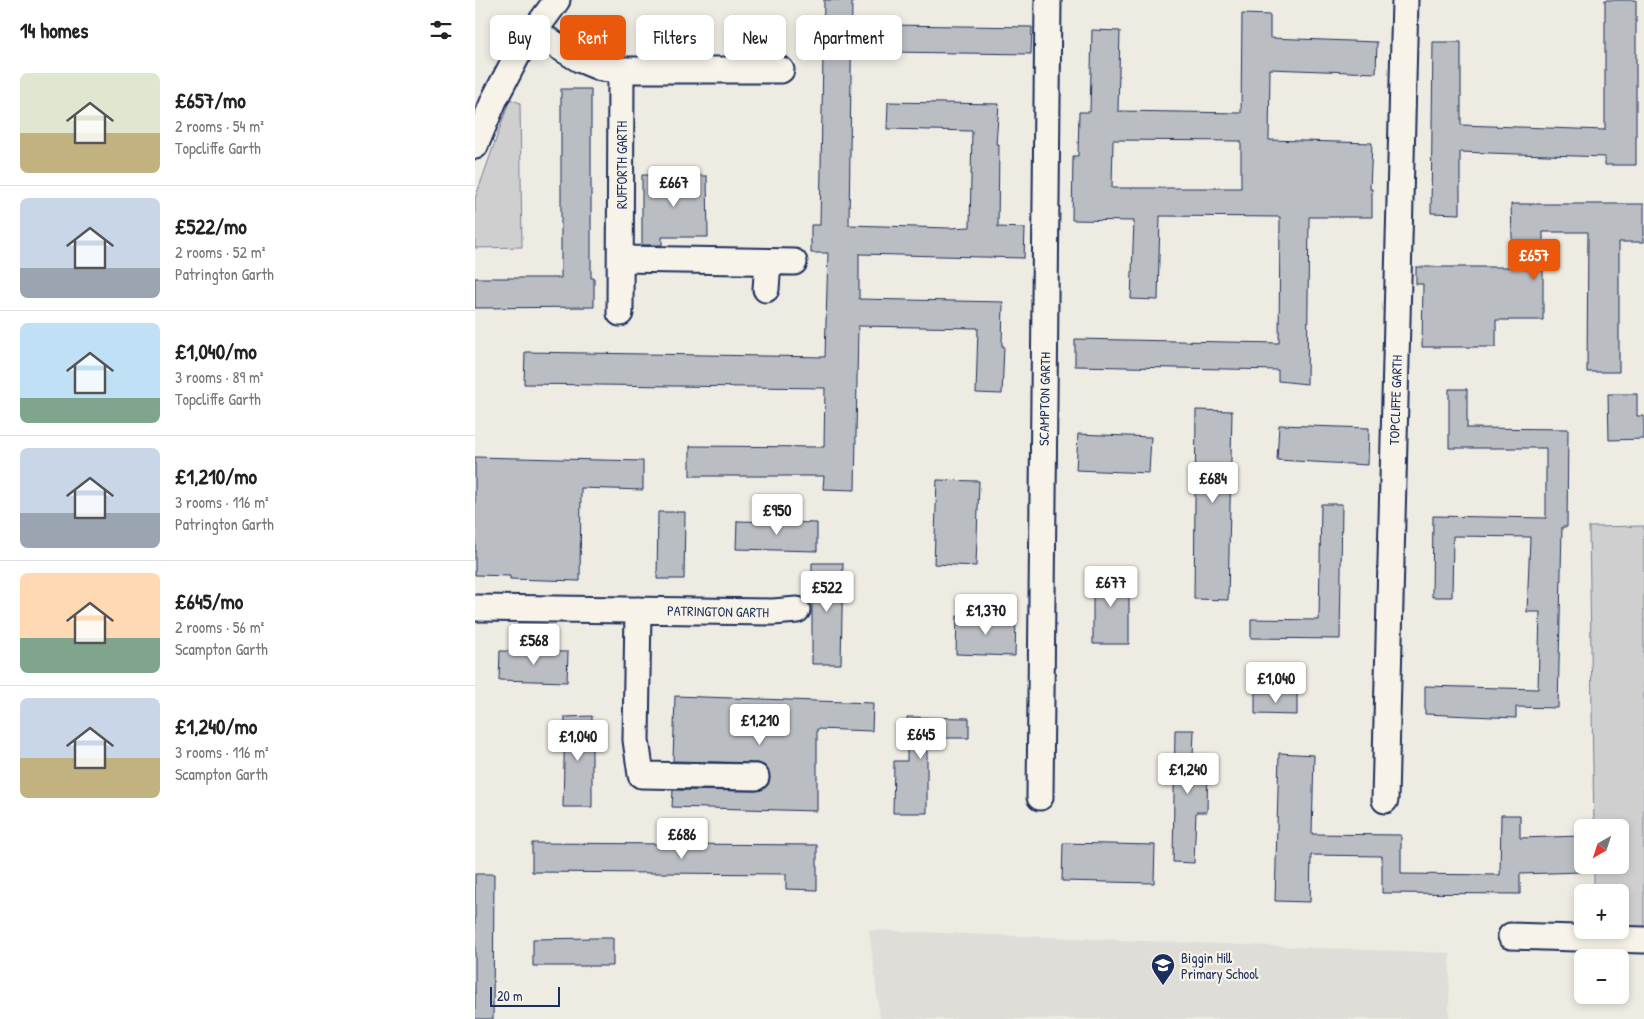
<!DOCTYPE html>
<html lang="en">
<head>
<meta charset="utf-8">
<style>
  body { margin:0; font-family:"Patrick Hand",sans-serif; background:#f6f6f6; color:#222; height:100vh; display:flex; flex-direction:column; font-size:19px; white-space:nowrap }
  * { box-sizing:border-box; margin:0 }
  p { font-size:16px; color:#767676 }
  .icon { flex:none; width:28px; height:28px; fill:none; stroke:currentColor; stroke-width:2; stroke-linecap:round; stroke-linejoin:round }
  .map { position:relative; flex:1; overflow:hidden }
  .sheet { display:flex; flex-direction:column; background:#fff; width:475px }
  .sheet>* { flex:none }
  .hud { position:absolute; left:15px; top:15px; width:475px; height:45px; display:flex; gap:10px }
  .needle { width:32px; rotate:219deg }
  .fabs { position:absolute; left:1099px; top:819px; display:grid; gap:10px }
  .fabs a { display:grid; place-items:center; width:55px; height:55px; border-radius:8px; background:#fff; box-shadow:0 2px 8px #0003; font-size:25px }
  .scale { position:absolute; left:15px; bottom:12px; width:70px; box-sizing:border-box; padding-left:5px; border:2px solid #1b2f5e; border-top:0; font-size:14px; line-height:18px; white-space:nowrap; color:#1b2f5e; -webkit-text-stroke:4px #f7f3e8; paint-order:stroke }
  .price { position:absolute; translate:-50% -42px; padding:0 11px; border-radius:5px; background:#fff; color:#222; font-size:16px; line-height:32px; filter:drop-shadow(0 1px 2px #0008) }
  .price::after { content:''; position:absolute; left:50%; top:30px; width:15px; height:11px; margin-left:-8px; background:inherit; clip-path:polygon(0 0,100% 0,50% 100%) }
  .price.current { background:#ea580c; color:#fff }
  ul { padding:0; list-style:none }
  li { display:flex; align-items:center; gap:15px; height:125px; padding:0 20px }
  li+li { border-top:1px solid #e0e0e0 }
  li span { display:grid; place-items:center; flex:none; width:140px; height:100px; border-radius:8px; color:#555 }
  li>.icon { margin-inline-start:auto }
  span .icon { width:60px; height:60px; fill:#fffc; stroke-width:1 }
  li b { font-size:21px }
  h2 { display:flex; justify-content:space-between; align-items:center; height:60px; padding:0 20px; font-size:21px }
  .chip { padding:0 18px; border-radius:8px; background:#fff; box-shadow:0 2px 8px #0003; font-size:18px; line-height:45px }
  .chip.current { background:#ea580c; color:#fff }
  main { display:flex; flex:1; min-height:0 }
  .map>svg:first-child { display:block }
  .built { fill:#deddd8 }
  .green { fill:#cfcfcf; stroke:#757f96 }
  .building { fill:#babdc2; stroke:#1b2f5e; fill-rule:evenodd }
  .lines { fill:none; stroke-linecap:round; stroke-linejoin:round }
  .minor-casing { stroke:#1b2f5e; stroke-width:29 }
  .minor { stroke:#f7f3e8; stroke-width:25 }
  .labels { text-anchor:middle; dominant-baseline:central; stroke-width:4.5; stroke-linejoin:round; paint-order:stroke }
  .street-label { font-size:14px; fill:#1b2f5e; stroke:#f7f3e8 }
  .poi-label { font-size:14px; fill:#1b2f5e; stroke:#f7f3e8; text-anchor:start }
</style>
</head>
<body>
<main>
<section class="sheet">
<h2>14 homes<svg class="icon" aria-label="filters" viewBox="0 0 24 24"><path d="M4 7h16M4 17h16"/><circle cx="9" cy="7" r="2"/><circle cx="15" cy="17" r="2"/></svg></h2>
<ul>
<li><span style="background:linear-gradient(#dfe7d0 60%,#c2b280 0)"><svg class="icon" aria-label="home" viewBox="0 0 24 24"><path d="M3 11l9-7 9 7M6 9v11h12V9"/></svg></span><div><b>£657/mo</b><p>2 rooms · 54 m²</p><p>Topcliffe Garth</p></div></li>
<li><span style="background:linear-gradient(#c9d6e8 70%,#9aa5b1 0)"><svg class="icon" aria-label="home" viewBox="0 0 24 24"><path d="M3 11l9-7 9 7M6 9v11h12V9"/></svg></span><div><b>£522/mo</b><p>2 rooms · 52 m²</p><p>Patrington Garth</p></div></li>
<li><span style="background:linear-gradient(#bfe0f5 75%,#7fa58c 0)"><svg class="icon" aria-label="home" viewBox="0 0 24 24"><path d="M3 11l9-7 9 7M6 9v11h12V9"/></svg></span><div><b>£1,040/mo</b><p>3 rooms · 89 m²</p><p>Topcliffe Garth</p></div></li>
<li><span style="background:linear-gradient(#c9d6e8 65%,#9aa5b1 0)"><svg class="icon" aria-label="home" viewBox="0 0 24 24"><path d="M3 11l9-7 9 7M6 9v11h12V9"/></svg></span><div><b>£1,210/mo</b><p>3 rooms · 116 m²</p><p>Patrington Garth</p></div></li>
<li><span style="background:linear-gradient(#ffd9b3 65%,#7fa58c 0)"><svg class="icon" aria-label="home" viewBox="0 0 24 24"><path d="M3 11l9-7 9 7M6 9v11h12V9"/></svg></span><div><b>£645/mo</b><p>2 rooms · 56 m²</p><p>Scampton Garth</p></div></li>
<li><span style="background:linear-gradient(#c9d6e8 60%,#c2b280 0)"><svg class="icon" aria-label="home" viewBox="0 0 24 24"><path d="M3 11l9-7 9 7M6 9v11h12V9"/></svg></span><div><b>£1,240/mo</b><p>3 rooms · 116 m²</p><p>Scampton Garth</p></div></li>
</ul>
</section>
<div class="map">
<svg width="1169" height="1019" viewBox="0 0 1169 1019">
  <rect width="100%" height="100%" fill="#eeebe2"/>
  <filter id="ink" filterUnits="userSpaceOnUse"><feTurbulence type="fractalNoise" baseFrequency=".02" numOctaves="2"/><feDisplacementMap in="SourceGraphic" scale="10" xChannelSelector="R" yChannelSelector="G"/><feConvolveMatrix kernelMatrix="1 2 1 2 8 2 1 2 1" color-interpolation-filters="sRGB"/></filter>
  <g filter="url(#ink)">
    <path class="built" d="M 394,930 L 975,953 L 974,1019 L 405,1019 Z"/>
    <path class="green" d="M 35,99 L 45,103 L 47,247 L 0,248 L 0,199 Z
      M 1169,526 L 1169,931 L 1145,930 L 1145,892 L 1119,892 L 1119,865 L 1145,865 L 1145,828 L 1119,827 L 1114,527 Z"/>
    <path class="building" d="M 349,0 L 377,0 L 374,225 L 474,228 L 495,227 L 497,131 L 412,129 L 413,102 L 524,104 L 521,144 L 524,144 L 523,227 L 550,228 L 549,258 L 384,254 L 384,299 L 528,302 L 527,346 L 529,346 L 527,394 L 501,393 L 503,328 L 383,326 L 380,490 L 348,489 L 349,476 L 215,476 L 215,446 L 349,447 L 350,388 L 49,384 L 50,352 L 350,357 L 353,253 L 336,253 L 336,225 L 345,225 Z
      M 1130,0 L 1161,0 L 1161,165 L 1130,165 L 1130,157 L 985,152 L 985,214 L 956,213 L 958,42 L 986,42 L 986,125 L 1130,130 Z
      M 767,14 L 795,15 L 795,38 L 902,42 L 901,73 L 795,69 L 794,140 L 897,143 L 895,189 L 897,189 L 897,217 L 834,217 L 832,384 L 803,381 L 803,370 L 600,366 L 600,339 L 804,343 L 805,217 L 685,216 L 683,300 L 656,299 L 659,221 L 597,220 L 598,156 L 603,156 L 604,112 L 615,112 L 617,30 L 645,31 L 643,111 L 766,113 ZM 638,140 L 766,141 L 766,188 L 637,188 Z
      M 414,25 L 557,27 L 556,54 L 414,52 Z
      M 86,89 L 116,89 L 116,278 L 119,278 L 119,307 L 0,308 L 0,278 L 86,278 Z
      M 167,175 L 232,176 L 233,237 L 187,237 L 187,245 L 167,245 Z
      M 1036,204 L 1169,204 L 1169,242 L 1144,242 L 1144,372 L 1112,372 L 1113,232 L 1068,232 L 1068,320 L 1021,320 L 1021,347 L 947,347 L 948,284 L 941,284 L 941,267 L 1038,267 Z
      M 974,389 L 992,389 L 992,428 L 1093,429 L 1092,527 L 1087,527 L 1083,708 L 1041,707 L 1041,718 L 950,714 L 950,686 L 1063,689 L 1065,612 L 1052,612 L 1055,537 L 978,536 L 977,597 L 957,597 L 958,516 L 1071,518 L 1071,448 L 974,448 Z
      M 1133,394 L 1162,394 L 1162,416 L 1169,416 L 1169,439 L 1134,440 Z
      M 721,410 L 757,411 L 753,600 L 719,599 Z
      M 804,425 L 894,428 L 893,465 L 802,460 Z
      M 603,434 L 676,437 L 674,473 L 601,470 Z
      M 0,457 L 168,461 L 168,490 L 106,488 L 105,581 L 35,579 L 35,576 L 0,575 Z
      M 462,480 L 504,481 L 501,566 L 459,564 Z
      M 846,504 L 867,504 L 865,639 L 776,638 L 776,619 L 844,620 Z
      M 183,512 L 210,512 L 209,579 L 182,579 Z
      M 262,521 L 342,523 L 342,551 L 261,549 Z
      M 337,563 L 368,563 L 366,664 L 337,664 Z
      M 618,572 L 654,572 L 654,644 L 618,644 Z
      M 482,616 L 541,618 L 540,656 L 481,654 Z
      M 25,651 L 93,652 L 92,682 L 24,680 Z
      M 780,692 L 822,693 L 822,715 L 780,714 Z
      M 200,696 L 398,703 L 397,731 L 342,729 L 342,811 L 197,807 L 198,790 L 281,791 L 288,789 L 293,785 L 295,778 L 293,770 L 289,765 L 282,763 L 198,761 Z
      M 117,716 L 117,807 L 88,807 L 90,717 Z
      M 432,717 L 494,718 L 494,738 L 452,738 L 452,813 L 418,813 L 419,761 L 432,761 Z
      M 700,730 L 719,730 L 718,757 L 733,757 L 732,812 L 721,812 L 719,863 L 698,862 Z
      M 804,753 L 839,755 L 837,834 L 926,835 L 926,874 L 1025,875 L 1026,815 L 1045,815 L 1045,838 L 1106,836 L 1107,872 L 1045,874 L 1045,894 L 907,893 L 907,856 L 836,855 L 835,902 L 800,901 Z
      M 57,843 L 342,845 L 342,890 L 311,889 L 311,874 L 57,872 Z
      M 588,843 L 680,845 L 679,883 L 587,881 Z
      M 0,874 L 19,874 L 18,1019 L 0,1019 Z
      M 120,938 L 138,938 L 138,966 L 58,966 L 58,939 Z"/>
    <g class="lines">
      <g class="minor-casing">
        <path id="minor" d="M 60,32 L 104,59 L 126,68 L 146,70 L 306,70
          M 0,146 L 20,98 L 44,52 L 82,0
          M 146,259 L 319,262
          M 291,289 L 293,262
          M 145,313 L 146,70
          M 0,608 L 298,612 L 322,610
          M 163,610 L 161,740 L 166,775 L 281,777
          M 565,797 L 573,0
          M 910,800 L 930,0
          M 1036,936 L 1169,940"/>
      </g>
      <use href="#minor" class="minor"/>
    </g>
  </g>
  <defs>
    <g id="school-pin" transform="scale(1.25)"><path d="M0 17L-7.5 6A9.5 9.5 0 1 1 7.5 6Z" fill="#1b2f5e" stroke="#f7f3e8"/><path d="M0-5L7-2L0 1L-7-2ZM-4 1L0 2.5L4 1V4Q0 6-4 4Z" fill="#fff"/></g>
  </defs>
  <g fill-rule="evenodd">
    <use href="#school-pin" x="688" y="965"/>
  </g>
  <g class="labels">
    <g class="street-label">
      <text transform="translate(146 165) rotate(-90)">RUFFORTH GARTH</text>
      <text transform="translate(569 399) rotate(-89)">SCAMPTON GARTH</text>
      <text transform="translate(920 400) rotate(-88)">TOPCLIFFE GARTH</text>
      <text transform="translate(243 611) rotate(1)">PATRINGTON GARTH</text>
    </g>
    <g class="poi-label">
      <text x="706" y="957">Biggin Hill<tspan x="706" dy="16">Primary School</tspan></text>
    </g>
  </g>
</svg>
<div class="fabs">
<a><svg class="needle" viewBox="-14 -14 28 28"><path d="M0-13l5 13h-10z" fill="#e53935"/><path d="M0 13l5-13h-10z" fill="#767676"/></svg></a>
<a>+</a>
<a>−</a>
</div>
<div class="scale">20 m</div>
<b class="price" style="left:199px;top:208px">£667</b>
<b class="price current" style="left:1059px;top:281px">£657</b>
<b class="price" style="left:738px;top:504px">£684</b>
<b class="price" style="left:302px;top:536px">£950</b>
<b class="price" style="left:636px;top:608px">£677</b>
<b class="price" style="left:352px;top:613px">£522</b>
<b class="price" style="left:511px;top:636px">£1,370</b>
<b class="price" style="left:59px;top:666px">£568</b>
<b class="price" style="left:801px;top:704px">£1,040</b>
<b class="price" style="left:285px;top:746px">£1,210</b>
<b class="price" style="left:446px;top:760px">£645</b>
<b class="price" style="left:103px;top:762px">£1,040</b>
<b class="price" style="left:713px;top:795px">£1,240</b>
<b class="price" style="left:207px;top:860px">£686</b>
<div class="hud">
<a class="chip">Buy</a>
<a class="chip current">Rent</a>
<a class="chip">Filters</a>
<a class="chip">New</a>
<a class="chip">Apartment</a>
</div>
</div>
</main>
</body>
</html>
